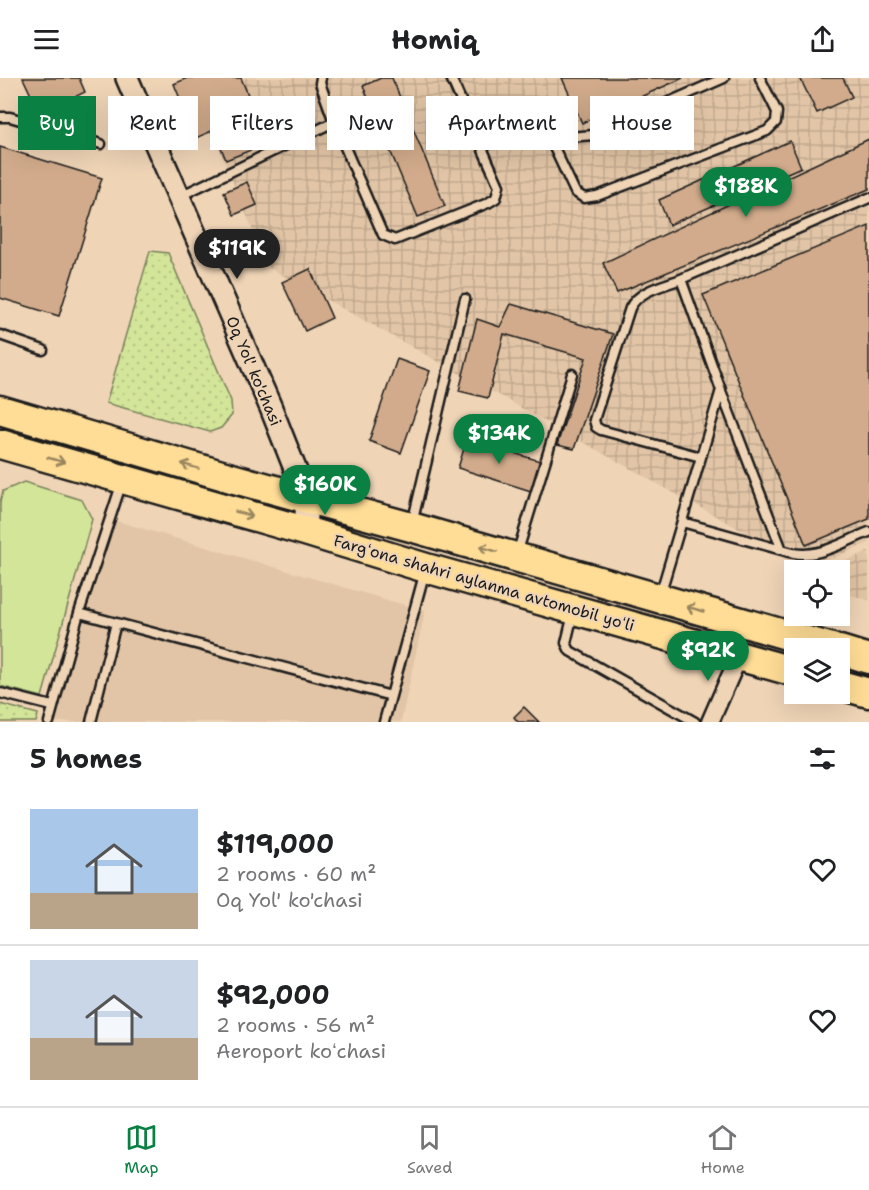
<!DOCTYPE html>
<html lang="en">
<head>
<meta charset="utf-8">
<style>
  body { margin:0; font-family:"Shantell Sans",sans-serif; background:#f6f6f6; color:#202124; height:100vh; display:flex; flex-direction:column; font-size:22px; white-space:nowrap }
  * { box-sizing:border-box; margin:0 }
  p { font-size:20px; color:#757577 }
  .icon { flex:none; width:33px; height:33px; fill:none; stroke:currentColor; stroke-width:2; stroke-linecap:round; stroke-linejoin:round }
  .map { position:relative; height:644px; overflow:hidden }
  .drawer { display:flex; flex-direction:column; background:#fff; flex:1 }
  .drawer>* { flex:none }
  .hud { position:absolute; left:18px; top:18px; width:834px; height:54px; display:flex; gap:12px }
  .tools { position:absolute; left:784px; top:482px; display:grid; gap:12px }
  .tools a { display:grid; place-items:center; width:66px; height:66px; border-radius:0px; background:#fff; box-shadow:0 6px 24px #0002; font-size:30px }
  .price { position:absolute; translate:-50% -51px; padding:0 14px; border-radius:21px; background:#0b8043; color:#fff; font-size:20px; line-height:39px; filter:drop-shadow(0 2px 3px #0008) }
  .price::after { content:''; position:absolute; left:50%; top:36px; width:18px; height:14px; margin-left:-9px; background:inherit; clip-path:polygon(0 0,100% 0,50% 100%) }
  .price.on { background:#222; color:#fff }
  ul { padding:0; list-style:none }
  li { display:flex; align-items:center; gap:18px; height:150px; padding:0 30px }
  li+li { border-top:2px solid #e0e0e0 }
  li span { display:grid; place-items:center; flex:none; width:168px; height:120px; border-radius:0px; color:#555 }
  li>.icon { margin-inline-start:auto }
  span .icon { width:72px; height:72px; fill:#fffc; stroke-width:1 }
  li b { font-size:26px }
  h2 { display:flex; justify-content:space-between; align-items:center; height:72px; padding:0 30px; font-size:26px }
  .chip { padding:0 21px; border-radius:0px; background:#fff; box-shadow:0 6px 24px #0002; font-size:21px; line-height:54px }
  .chip.on { background:#0b8043; color:#fff }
  header { display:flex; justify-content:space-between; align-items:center; height:78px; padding:0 30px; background:#fff; font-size:27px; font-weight:700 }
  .tab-bar { display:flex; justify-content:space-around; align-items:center; height:84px; border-top:2px solid #e0e0e0; background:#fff; font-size:16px; color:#757577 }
  .tab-bar a { display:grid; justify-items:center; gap:3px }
  .tab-bar .on { color:#0b8043 }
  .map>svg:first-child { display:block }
  .built { fill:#e2c5a6 }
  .industrial { fill:url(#industrial-grid) }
  .grass { fill:url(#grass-dots); stroke:#78805a; stroke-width:1.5 }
  .garden { fill:#d3e599; stroke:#78805a; stroke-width:1.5 }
  .building { fill:#d1ab8b; stroke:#1c1c1c; stroke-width:1.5 }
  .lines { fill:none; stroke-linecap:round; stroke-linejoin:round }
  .service-casing { stroke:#1c1c1c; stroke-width:13 }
  .minor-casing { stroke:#1c1c1c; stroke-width:21 }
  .tertiary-casing { stroke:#1c1c1c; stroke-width:26 }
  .trunk-casing { stroke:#1c1c1c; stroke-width:33 }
  .service { stroke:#efd4b6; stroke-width:8 }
  .minor { stroke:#efd4b6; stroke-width:16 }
  .tertiary { stroke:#efd4b6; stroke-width:21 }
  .trunk { stroke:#ffdd96; stroke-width:28 }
  .oneway { stroke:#99865f }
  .labels { text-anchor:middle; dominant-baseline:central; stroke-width:4.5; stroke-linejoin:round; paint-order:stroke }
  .street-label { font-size:16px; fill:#1c1c1c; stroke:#efd4b6 }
</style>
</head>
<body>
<header><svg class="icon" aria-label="menu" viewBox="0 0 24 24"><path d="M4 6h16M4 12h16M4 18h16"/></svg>Homiq<svg class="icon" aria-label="share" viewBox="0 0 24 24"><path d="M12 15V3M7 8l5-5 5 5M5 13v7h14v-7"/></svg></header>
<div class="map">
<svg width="869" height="644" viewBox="0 0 869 644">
  <defs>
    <pattern id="industrial-grid" width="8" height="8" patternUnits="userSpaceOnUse" patternTransform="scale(1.5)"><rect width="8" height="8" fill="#e2c5a6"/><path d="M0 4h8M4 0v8" fill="none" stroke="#c1a98e"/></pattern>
    <pattern id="grass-dots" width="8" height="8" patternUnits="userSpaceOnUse" patternTransform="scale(1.5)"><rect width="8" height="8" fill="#d3e599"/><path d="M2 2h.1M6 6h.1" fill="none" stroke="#b5c483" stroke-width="1.8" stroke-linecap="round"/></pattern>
  </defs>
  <rect width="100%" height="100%" fill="#efd4b6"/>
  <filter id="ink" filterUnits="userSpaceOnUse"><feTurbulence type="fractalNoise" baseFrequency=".0167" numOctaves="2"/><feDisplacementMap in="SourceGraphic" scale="12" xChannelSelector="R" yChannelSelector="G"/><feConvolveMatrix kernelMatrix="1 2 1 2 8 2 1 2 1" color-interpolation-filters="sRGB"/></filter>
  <g filter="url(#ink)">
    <path class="built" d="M 103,439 L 425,533 L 401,644 L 43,644 Z"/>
    <path class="industrial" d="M 190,0 L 869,0 L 869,465 L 809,490 L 268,189 Z
      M 869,473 L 869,522 L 840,514 L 840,492 L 824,492 Z"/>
    <path class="grass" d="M 150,173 L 168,175 L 231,323 L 232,337 L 221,350 L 210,354 L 106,325 Z
      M 0,626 L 38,636 L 36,644 L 0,644 Z"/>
    <path class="garden" d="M 24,404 L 82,422 L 92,441 L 42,619 L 0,608 L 0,424 L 3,413 Z"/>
    <path class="building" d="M 23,0 L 79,0 L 85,14 L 40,36 Z
      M 187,0 L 241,0 L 268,65 L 226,82 L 214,52 L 196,60 L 174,6 Z
      M 381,0 L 392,0 L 445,128 L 418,139 L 363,8 Z
      M 562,0 L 683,0 L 582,45 Z
      M 800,0 L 843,0 L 852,19 L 817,35 Z
      M 869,61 L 869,111 L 617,215 L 603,185 Z
      M 790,63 L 801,89 L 669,147 L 659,122 Z
      M 0,69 L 102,100 L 59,238 L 0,220 Z
      M 247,104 L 257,127 L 234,137 L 224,114 Z
      M 869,148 L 869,441 L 806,467 L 703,217 Z
      M 310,191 L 332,240 L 305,253 L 282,204 Z
      M 511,226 L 613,256 L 574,371 L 557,367 L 586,280 L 504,256 L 488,320 L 459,313 L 477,241 L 500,249 Z
      M 397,281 L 430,293 L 401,375 L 369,363 Z
      M 467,361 L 540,383 L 531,413 L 458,390 Z
      M 524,629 L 539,644 L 518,644 L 514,639 Z"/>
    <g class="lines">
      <g class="service-casing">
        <path id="service" d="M 321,0 L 320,5 L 334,44 L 383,157 L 395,162 L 488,125 L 496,120 L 499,108 L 451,0
          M 0,39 L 10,39 L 101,66
          M 550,61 L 575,114 L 584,120 L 597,118 L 767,53 L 776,44 L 777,34 L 760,0
          M 480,66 L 594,57 L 724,0
          M 180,118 L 334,44
          M 681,201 C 663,208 639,212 630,230 L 594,342 L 596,349 L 601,352 L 701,379
          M 0,257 L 43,272
          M 721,313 L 782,472 C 815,484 838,466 869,454
          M 122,404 L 79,535 L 391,618 L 425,493
          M 682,444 L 782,472
          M 412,446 L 465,221
          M 517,476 L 572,296
          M 660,517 L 721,312 L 681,201 L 869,120
          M 573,536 L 566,565 L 570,573 L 695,644
          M 0,615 L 52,628
          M 49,644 L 79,535
          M 91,644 L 116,545
          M 384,644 L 391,618"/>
      </g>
      <g class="minor-casing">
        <path id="minor" d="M 710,644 L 739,578"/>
      </g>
      <g class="tertiary-casing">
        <path id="tertiary" d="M 127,0 L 271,330 L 307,421 L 305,453"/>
      </g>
      <g class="trunk-casing">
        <path id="trunk" d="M 0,332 L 235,401 L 411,449 L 832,570
          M 0,366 L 305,453 L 426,490 L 795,594
          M 840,572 L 869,581
          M 840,607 L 869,615"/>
      </g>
      <use href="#service" class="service"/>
      <use href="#minor" class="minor"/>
      <use href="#tertiary" class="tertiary"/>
      <use href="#trunk" class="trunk"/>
    </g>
    <defs><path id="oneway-shaft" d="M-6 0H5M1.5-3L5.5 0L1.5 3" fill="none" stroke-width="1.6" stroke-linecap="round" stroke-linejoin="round" transform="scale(1.5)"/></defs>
    <g class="oneway">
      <use href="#oneway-shaft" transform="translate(56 382) rotate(16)"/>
      <use href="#oneway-shaft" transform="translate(190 388) rotate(-163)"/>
      <use href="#oneway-shaft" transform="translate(244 436) rotate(16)"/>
      <use href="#oneway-shaft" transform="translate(488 471) rotate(-164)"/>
      <use href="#oneway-shaft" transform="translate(695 531) rotate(-164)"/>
    </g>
  </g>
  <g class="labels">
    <g class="street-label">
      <text transform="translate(254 293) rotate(67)">Oq Yol' ko'chasi</text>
      <text transform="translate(484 505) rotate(16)">Fargʻona shahri aylanma avtomobil yoʻli</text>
    </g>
  </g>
</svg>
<div class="tools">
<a><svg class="icon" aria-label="locate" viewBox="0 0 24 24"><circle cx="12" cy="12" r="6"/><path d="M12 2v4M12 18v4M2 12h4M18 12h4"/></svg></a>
<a><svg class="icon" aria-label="layers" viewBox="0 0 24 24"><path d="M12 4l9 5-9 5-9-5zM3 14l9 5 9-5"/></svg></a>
</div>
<b class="price" style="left:746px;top:140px">$188K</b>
<b class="price on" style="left:237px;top:202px">$119K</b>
<b class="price" style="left:499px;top:387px">$134K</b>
<b class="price" style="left:325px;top:438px">$160K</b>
<b class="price" style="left:708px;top:604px">$92K</b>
<div class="hud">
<a class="chip on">Buy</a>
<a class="chip">Rent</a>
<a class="chip">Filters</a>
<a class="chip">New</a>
<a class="chip">Apartment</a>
<a class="chip">House</a>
</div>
</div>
<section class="drawer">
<h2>5 homes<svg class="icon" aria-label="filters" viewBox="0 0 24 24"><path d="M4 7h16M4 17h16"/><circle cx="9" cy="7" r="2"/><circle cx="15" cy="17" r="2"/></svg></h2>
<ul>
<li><span style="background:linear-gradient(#a9c7e8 70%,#b9a48a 0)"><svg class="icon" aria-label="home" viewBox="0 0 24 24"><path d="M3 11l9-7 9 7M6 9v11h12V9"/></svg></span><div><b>$119,000</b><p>2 rooms · 60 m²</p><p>Oq Yol' ko'chasi</p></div><svg class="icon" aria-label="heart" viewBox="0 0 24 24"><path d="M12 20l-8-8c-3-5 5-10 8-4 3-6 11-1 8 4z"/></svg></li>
<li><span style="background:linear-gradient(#c9d6e8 65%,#b9a48a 0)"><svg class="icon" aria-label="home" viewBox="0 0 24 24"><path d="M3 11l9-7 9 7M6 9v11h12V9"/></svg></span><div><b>$92,000</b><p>2 rooms · 56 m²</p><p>Aeroport koʻchasi</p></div><svg class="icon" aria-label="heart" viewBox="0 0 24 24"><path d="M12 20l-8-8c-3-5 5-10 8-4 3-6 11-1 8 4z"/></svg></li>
</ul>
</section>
<nav class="tab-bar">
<a class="on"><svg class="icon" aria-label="map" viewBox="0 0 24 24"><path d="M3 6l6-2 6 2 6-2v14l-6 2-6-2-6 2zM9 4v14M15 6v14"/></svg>Map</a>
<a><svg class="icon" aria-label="saved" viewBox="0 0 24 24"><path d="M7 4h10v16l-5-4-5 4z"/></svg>Saved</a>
<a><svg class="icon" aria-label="home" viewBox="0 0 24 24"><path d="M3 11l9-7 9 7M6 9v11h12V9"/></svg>Home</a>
</nav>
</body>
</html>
